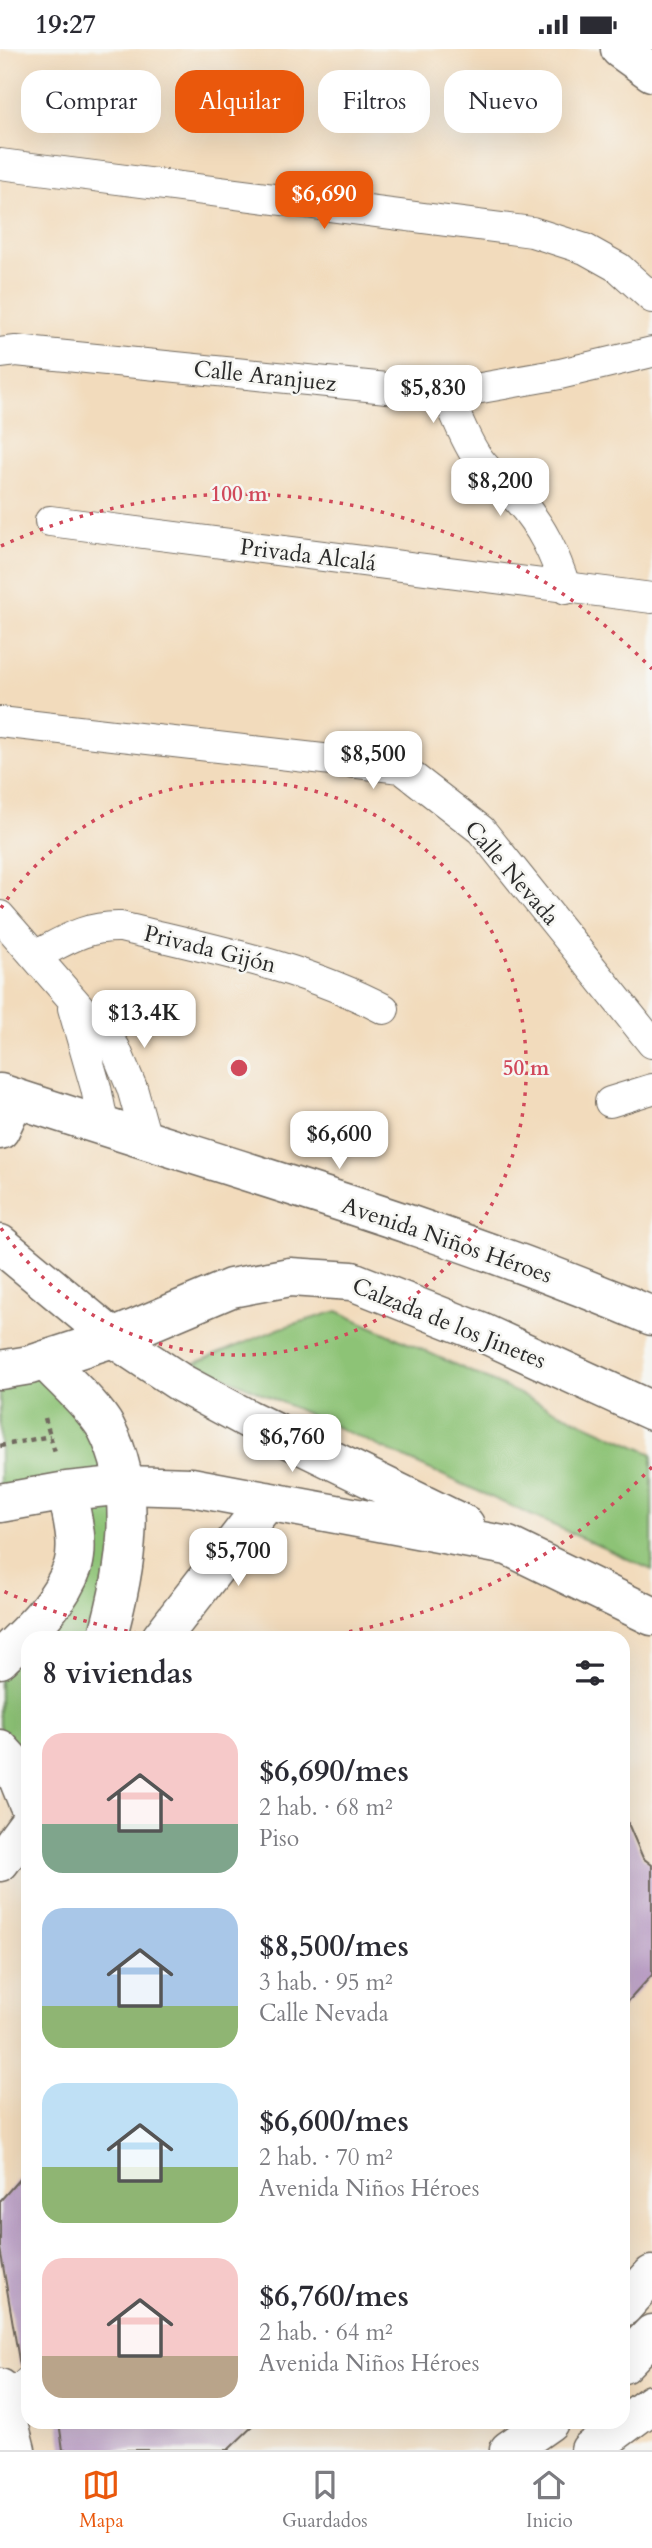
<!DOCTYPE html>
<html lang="es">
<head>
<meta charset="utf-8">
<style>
  body { margin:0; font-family:Cardo,serif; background:#f7f7f7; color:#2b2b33; height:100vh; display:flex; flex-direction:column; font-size:26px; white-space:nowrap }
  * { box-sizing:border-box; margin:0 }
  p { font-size:23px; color:#7c7c81 }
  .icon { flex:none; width:38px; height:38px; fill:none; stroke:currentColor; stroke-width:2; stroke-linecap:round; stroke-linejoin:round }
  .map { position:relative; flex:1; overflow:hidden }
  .drawer { position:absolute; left:21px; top:1582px; width:609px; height:798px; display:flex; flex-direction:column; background:#fff; border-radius:21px; box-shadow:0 7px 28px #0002 }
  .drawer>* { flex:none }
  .hud { position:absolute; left:21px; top:21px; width:611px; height:63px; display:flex; gap:14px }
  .price { position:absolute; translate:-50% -60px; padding:0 16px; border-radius:14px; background:#fff; color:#222; font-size:23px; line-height:46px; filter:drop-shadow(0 2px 4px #0008) }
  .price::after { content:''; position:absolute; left:50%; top:42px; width:21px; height:16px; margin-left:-10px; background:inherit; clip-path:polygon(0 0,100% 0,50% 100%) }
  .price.on { background:#ea580c; color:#fff }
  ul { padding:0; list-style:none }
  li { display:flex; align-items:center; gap:21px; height:175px; padding:0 21px }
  li span { display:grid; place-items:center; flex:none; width:196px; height:140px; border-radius:21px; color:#555 }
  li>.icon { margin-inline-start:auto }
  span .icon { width:84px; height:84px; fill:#fffc; stroke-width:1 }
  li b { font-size:30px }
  h2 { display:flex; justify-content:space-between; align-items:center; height:84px; padding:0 21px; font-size:30px }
  .tag { padding:0 24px; border-radius:21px; background:#fff; box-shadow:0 7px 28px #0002; font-size:24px; line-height:63px }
  .tag.on { background:#ea580c; color:#fff }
  .status { display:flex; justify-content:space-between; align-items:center; height:49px; padding:0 35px; background:#fff; direction:ltr }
  .status svg { height:19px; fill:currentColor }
  .tabs { display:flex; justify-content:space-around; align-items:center; height:98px; border-top:2px solid #e1e1e2; background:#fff; font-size:19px; color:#7c7c81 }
  .tabs a { display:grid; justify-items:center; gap:4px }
  .tabs .on { color:#ea580c }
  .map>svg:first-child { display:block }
  .green { fill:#8dc376; stroke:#5c7750; stroke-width:2 }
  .building { fill:#b99bc5 }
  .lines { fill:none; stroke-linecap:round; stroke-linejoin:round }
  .street-casing { stroke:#71695e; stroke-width:32 }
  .secondary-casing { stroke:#71695e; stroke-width:41 }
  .primary-casing { stroke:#71695e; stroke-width:41 }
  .path { stroke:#71695e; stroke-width:4.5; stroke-dasharray:5 5; stroke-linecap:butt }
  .street { stroke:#fff; stroke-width:30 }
  .secondary { stroke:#fff; stroke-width:38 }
  .primary { stroke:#fff; stroke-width:38 }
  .ring { fill:none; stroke:#d1495b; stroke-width:3.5; stroke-dasharray:3.5 7 }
  .labels { text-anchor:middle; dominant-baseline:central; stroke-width:5; stroke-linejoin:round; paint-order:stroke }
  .street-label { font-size:23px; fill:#2b2b2b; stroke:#f6f6f2 }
  .centre { fill:#d1495b; stroke:#f6f6f2; stroke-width:3.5 }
  .ring-label { font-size:21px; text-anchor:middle; font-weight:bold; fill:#d1495b; stroke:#f6f6f2; stroke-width:5; stroke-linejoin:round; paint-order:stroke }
</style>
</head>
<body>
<div class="status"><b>19:27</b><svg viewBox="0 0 49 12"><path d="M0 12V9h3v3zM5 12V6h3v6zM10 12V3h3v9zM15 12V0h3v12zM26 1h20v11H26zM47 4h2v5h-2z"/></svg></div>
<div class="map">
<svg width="652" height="2401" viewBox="0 0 652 2401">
  <rect width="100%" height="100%" fill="#f6f6f2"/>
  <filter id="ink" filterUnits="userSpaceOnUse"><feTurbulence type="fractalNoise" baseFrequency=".0143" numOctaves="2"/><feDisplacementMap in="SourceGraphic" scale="14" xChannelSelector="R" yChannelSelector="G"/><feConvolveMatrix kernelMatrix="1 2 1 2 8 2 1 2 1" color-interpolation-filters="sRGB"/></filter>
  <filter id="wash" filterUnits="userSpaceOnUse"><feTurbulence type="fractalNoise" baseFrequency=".00686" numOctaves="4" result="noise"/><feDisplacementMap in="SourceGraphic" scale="28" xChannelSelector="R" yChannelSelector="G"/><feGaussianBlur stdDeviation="1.57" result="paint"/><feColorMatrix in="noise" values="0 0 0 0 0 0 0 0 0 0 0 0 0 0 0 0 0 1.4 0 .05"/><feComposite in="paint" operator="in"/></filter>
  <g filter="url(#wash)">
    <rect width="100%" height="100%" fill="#f2dbbc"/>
    <path class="green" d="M 337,1262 L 652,1405 L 652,1521 L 195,1314 L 281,1279 Z
      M 43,1316 L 73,1345 L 117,1433 L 0,1450 L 0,1328 Z
      M 122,1441 L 105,1589 L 28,1589 L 28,1748 L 0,1695 L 0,1612 L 74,1519 L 68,1446 Z"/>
    <g id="blocks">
      <path class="building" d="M 623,1763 L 643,1809 L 652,1816 L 652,1926 L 623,1958 Z
        M 28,2120 L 28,2307 L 20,2317 L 0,2199 L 0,2152 Z
        M 59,2373 L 257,2373 L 228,2401 L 63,2401 Z"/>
    </g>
  </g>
  <g filter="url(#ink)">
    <use href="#blocks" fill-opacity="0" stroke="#71695e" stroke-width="2"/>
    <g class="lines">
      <g class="street-casing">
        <path id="street" d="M 0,115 L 532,183 L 585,200 L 619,219 L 652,249
          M 0,304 L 16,302 L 447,345 L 560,325 L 652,303
          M 447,345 C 456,366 464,389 477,408 C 488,424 505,437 518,451 C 542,477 555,506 566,540
          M 50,472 L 652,549
          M 0,673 L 401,719 L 481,781 L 652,994
          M 0,867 L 115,999 L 132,1039 L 147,1093
          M 35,907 C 66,891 85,877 121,878 C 211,900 302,917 384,960
          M 73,959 L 96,1039 L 104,1079
          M 610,1053 L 652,1040
          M 5,2358 L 28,2333"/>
      </g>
      <g class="secondary-casing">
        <path id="secondary" d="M 620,0 L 652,23
          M 0,1044 C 218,1116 441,1177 652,1267
          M 0,1081 L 15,1049
          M 0,1195 L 113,1289 L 181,1334 L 248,1370 L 465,1476
          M 0,1321 L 30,1316 L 113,1289 L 231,1239 L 290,1228 L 352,1232 L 483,1284 L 652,1362
          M 0,1454 L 67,1442 L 125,1436 L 191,1438 L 508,1497 L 652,1567
          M 161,1589 L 267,1452
          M 0,1610 C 28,1583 60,1555 73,1517 C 80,1493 71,1465 67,1442
          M 0,1700 L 11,1712 L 28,1754
          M 0,1813 L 28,1775
          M 623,2258 L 652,2226
          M 0,2339 L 16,2401
          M 590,2401 L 652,2355"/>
      </g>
      <g class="primary-casing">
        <path id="primary" d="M 45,1311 C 62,1330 94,1357 106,1379 C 140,1444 126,1522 107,1589
          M 623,2315 L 652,2285
          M 509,2401 L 549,2373"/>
      </g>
      <path class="path" d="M 45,1369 L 55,1404
        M 0,1397 L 50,1387"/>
      <use href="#street" class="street"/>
      <use href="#secondary" class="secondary"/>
      <use href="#primary" class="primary"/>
    </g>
  </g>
  <g class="ring">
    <path d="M1 859A287 287 0 1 1 1 1179"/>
    <path d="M652 1418A574 574 0 0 1 309 1589M169 1589A574 574 0 0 1 1 1541M1 497A574 574 0 0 1 652 620"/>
  </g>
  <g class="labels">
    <g class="street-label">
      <text transform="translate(265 327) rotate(6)">Calle Aranjuez</text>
      <text transform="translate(308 506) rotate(7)">Privada Alcalá</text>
      <text transform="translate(512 824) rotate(49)">Calle Nevada</text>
      <text transform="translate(210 900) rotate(14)">Privada Gijón</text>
      <text transform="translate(447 1191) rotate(19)">Avenida Niños Héroes</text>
      <text transform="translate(449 1274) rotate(22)">Calzada de los Jinetes</text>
    </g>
  </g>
  <circle cx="239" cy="1019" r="10" class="centre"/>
  <g class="ring-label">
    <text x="239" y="452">100 m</text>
    <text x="526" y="1026">50 m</text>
  </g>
</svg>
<b class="price on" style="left:324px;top:182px">$6,690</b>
<b class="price" style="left:433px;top:376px">$5,830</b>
<b class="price" style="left:500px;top:469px">$8,200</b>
<b class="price" style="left:373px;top:742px">$8,500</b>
<b class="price" style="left:144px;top:1001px">$13.4K</b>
<b class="price" style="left:339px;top:1122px">$6,600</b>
<b class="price" style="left:292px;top:1425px">$6,760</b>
<b class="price" style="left:238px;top:1539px">$5,700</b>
<div class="hud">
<a class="tag">Comprar</a>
<a class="tag on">Alquilar</a>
<a class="tag">Filtros</a>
<a class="tag">Nuevo</a>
</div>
<section class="drawer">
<h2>8 viviendas<svg class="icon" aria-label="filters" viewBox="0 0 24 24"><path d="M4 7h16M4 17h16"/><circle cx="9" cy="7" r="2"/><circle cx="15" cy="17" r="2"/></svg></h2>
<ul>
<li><span style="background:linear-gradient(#f6c9c9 65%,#7fa58c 0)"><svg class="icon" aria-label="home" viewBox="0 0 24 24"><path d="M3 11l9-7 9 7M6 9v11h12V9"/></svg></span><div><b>$6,690/mes</b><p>2 hab. · 68 m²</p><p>Piso</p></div></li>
<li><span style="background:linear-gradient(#a9c7e8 70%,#8fb573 0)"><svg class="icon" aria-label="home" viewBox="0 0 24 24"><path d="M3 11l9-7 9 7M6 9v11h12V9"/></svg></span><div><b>$8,500/mes</b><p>3 hab. · 95 m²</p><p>Calle Nevada</p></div></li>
<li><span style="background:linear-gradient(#bfe0f5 60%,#8fb573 0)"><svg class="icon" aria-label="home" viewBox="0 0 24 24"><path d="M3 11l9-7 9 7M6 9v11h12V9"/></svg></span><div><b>$6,600/mes</b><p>2 hab. · 70 m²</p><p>Avenida Niños Héroes</p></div></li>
<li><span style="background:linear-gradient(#f6c9c9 70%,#b9a48a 0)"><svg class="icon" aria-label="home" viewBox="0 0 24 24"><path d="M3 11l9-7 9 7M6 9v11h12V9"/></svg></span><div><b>$6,760/mes</b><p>2 hab. · 64 m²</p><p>Avenida Niños Héroes</p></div></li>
</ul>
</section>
</div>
<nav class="tabs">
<a class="on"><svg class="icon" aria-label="map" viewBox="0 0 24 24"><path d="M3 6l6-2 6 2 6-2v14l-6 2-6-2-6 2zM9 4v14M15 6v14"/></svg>Mapa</a>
<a><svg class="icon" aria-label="saved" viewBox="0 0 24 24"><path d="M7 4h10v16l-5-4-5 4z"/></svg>Guardados</a>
<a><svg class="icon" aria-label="home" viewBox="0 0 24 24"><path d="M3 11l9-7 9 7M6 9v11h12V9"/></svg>Inicio</a>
</nav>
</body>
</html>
